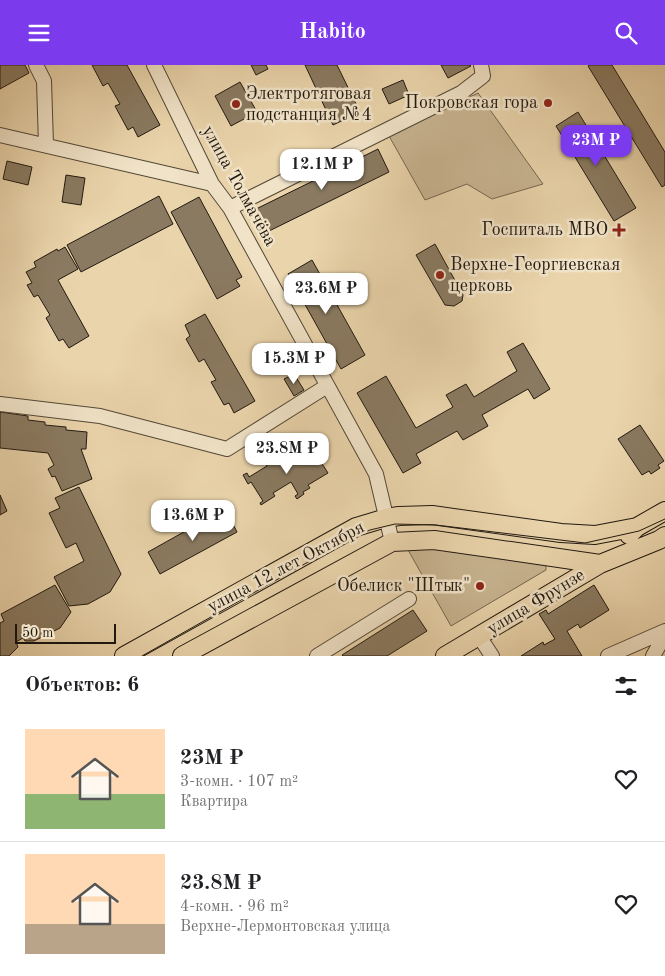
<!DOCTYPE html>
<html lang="ru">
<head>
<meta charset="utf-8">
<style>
  body { margin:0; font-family:"Old Standard TT",serif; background:#f2f2f2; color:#202124; height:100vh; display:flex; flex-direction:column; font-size:19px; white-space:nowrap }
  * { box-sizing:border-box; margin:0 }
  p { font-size:16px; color:#757577 }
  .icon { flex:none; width:28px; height:28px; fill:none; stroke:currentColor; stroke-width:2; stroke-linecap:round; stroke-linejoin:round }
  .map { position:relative; height:591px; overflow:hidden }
  .side { display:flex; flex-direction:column; background:#fff; flex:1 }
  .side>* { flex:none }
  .scale { position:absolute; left:15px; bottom:12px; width:101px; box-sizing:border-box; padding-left:5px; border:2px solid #211910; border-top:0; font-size:14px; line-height:18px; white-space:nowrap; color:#211910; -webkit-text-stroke:4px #f1e3c8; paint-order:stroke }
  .price { position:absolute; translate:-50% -42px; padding:0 11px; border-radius:10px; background:#fff; color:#222; font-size:16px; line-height:32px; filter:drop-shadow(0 1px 2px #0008) }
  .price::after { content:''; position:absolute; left:50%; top:30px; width:15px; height:11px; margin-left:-8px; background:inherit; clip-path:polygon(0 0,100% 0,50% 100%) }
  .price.on { background:#7c3aed; color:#fff }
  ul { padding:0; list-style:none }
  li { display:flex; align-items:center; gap:15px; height:125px; padding:0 25px }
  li+li { border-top:1px solid #e0e0e0 }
  li span { display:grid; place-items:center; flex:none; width:140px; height:100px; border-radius:0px; color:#555 }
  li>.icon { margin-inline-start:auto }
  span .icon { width:60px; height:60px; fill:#fffc; stroke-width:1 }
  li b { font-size:21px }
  h2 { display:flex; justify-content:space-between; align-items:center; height:60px; padding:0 25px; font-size:21px }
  header { display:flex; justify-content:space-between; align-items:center; height:65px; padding:0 25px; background:#7c3aed; color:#fff; font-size:22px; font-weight:700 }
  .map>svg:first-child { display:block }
  .green { fill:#c8b491; stroke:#746650 }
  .building { fill:#8a7a61; stroke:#211910 }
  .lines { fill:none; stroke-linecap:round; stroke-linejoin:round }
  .minor-casing { stroke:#534837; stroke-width:16 }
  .major-casing { stroke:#211910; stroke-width:20 }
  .minor { stroke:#f1e3c8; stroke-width:14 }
  .major { stroke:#ead4ab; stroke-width:18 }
  .tram { stroke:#211910; stroke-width:1 }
  .poi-dot { fill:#8f2418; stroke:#f1e3c8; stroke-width:2 }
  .labels { text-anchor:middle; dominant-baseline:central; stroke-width:5; stroke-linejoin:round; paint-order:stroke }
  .poi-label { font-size:18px; fill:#211910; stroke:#f1e3c8; text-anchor:end }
  .street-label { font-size:18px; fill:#211910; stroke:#f1e3c8 }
</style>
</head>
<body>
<header><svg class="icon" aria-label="menu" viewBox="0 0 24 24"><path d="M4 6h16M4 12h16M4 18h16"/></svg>Habito<svg class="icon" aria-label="search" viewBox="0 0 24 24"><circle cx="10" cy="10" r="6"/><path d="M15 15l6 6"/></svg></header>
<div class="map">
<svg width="665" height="591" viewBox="0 0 665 591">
  <rect width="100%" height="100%" fill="#ead4ab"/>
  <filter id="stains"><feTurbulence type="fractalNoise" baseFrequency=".004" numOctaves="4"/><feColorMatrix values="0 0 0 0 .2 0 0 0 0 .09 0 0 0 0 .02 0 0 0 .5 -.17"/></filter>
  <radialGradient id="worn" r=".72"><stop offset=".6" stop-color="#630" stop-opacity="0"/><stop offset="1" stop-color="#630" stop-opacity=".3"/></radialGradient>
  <path class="green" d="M 478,28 L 543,119 L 492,134 L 467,119 L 425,135 L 389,71 Z
    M 399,469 L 546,494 L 546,505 L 451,561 Z"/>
  <path class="building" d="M 0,0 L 25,0 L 29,8 L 0,24 Z
    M 92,0 L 127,0 L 160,60 L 138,72 L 133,62 L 128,65 L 115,41 L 120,39 L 108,18 L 103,21 Z
    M 251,0 L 266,0 L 268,4 L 256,10 Z
    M 305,0 L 337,0 L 360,47 L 333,60 Z
    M 441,0 L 470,0 L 471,1 L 448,13 Z
    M 590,0 L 612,0 L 665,87 L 665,120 L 662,122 L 588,1 Z
    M 403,15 L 409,30 L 389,39 L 382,24 Z
    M 240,17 L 257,47 L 231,61 L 215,31 Z
    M 578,47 L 636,143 L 614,156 L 556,61 Z
    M 378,84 L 389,107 L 265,168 L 254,145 Z
    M 7,96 L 32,102 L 28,120 L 3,114 Z
    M 66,110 L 85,113 L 81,140 L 62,137 Z
    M 159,131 L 173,159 L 81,207 L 67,180 Z
    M 199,132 L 242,212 L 236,215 L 240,221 L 217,234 L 171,147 Z
    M 435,179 L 463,230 L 462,236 L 454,241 L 445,240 L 416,190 Z
    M 65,182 L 78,204 L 58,215 L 89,271 L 69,283 L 63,274 L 59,276 L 46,253 L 50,250 L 38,230 L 34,232 L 27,220 L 32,218 L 26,207 L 36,202 L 34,197 L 57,184 L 58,186 Z
    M 312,195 L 365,290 L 341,304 L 288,209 Z
    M 205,249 L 255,336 L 234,348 L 229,338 L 224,340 L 211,317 L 216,315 L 204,294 L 199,297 L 186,274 L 190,271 L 185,260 Z
    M 523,278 L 550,324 L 534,334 L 528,324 L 482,350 L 488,361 L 463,375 L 457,366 L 416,389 L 421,398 L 403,408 L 357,328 L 386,311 L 416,363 L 453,342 L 446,330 L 466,319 L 474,332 L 517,306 L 507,287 Z
    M 294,309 L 304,325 L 294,331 L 284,314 Z
    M 0,347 L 28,351 L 28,355 L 45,357 L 45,360 L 66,362 L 66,365 L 87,367 L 86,384 L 81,384 L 92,414 L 62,426 L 55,411 L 52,412 L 48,404 L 54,400 L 48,388 L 0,383 Z
    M 640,360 L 664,396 L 658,400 L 660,403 L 651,409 L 649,406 L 642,410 L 618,374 Z
    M 313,378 L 315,381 L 312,383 L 328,408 L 308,420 L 310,423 L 303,427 L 304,429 L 297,434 L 295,431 L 298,429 L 291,417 L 273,428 L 275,431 L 261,440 L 260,438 L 263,436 L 251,417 L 248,419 L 243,410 L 247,408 L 249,412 L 267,401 L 265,397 L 270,394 L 268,390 L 276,385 L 278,389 L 275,390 L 283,403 L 302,391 L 301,390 L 306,386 L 304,383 Z
    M 79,422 L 121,509 L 110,527 L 88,539 L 69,541 L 54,512 L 84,496 L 76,478 L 66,483 L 49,448 L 60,443 L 55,433 Z
    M 0,430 L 7,446 L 0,450 Z
    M 225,444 L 237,467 L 160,509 L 148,487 Z
    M 55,520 L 71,547 L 60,563 L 34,576 L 25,576 L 23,573 L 16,577 L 18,582 L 9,591 L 0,591 L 0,558 L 4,556 L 1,549 Z
    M 594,520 L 609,545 L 580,563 L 578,559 L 567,566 L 582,591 L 521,591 L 543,577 L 544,580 L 555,574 L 539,549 L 546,545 L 548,549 Z
    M 413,545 L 427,566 L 387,591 L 343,591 L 342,590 Z"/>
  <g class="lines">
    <g class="minor-casing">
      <path id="minor" d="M 36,0 L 44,16 L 46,80
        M 154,0 L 212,119 L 230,143 L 376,409 L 392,477
        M 0,70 L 212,119
        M 230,143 L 461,28 L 483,11 L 481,0
        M 0,339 L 100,351 L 227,384 L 327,321
        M 479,571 L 492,591
        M 317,591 L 409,534
        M 608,591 L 665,566
        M 653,591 L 665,570"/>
    </g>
    <g class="major-casing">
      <path id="major" d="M 629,470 L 637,462 L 665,446
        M 124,591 L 356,462 L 386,453 L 399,451 L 432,450 L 561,468 L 595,470 L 637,462
        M 182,591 L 392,477 L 434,475 L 600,499
        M 445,591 L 600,499 L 659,475 L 665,471"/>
    </g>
    <use href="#minor" class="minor"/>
    <use href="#major" class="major"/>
    <path class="tram" d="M 142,591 L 347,475 L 370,465 L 395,459 L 436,460 L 585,478 L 639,466 L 665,454"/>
  </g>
  <g class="poi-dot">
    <circle cx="548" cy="38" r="5"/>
    <circle cx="236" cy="39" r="5"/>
    <path d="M616.5 157.5h5v5h5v5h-5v5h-5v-5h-5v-5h5z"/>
    <circle cx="440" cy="210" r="5"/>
    <circle cx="480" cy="521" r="5"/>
  </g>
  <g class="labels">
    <g class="poi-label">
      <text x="246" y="29" text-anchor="start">Электротяговая<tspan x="246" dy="21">подстанция №4</tspan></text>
      <text x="538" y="38">Покровская гора</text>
      <text x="608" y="165">Госпиталь МВО</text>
      <text x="450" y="200" text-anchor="start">Верхне-Георгиевская<tspan x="450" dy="21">церковь</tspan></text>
      <text x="470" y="521">Обелиск "Штык"</text>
    </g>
    <g class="street-label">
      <text transform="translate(239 121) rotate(61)">улица Толмачёва</text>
      <text transform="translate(286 502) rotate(-28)">улица 12 лет Октября</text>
      <text transform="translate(536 537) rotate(-31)">улица Фрунзе</text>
    </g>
  </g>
  <rect width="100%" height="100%" filter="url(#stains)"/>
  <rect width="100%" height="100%" fill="url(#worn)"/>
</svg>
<div class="scale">50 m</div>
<b class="price on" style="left:596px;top:102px">23M ₽</b>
<b class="price" style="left:322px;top:126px">12.1M ₽</b>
<b class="price" style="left:326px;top:250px">23.6M ₽</b>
<b class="price" style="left:294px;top:320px">15.3M ₽</b>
<b class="price" style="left:287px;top:410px">23.8M ₽</b>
<b class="price" style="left:193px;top:477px">13.6M ₽</b>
</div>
<section class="side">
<h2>Объектов: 6<svg class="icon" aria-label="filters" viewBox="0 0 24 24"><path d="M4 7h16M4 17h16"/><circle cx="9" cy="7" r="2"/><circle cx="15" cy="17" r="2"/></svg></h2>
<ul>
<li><span style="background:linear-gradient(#ffd9b3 65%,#8fb573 0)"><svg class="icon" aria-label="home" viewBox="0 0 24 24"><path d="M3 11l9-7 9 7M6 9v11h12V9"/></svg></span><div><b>23M ₽</b><p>3-комн. · 107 m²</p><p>Квартира</p></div><svg class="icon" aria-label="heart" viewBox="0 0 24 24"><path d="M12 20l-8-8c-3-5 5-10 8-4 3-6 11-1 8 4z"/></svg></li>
<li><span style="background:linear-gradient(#ffd9b3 70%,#b9a48a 0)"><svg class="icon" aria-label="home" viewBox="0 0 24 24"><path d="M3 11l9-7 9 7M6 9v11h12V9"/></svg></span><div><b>23.8M ₽</b><p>4-комн. · 96 m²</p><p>Верхне-Лермонтовская улица</p></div><svg class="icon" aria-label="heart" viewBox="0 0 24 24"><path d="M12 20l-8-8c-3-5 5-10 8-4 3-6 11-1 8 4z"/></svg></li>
</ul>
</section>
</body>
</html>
